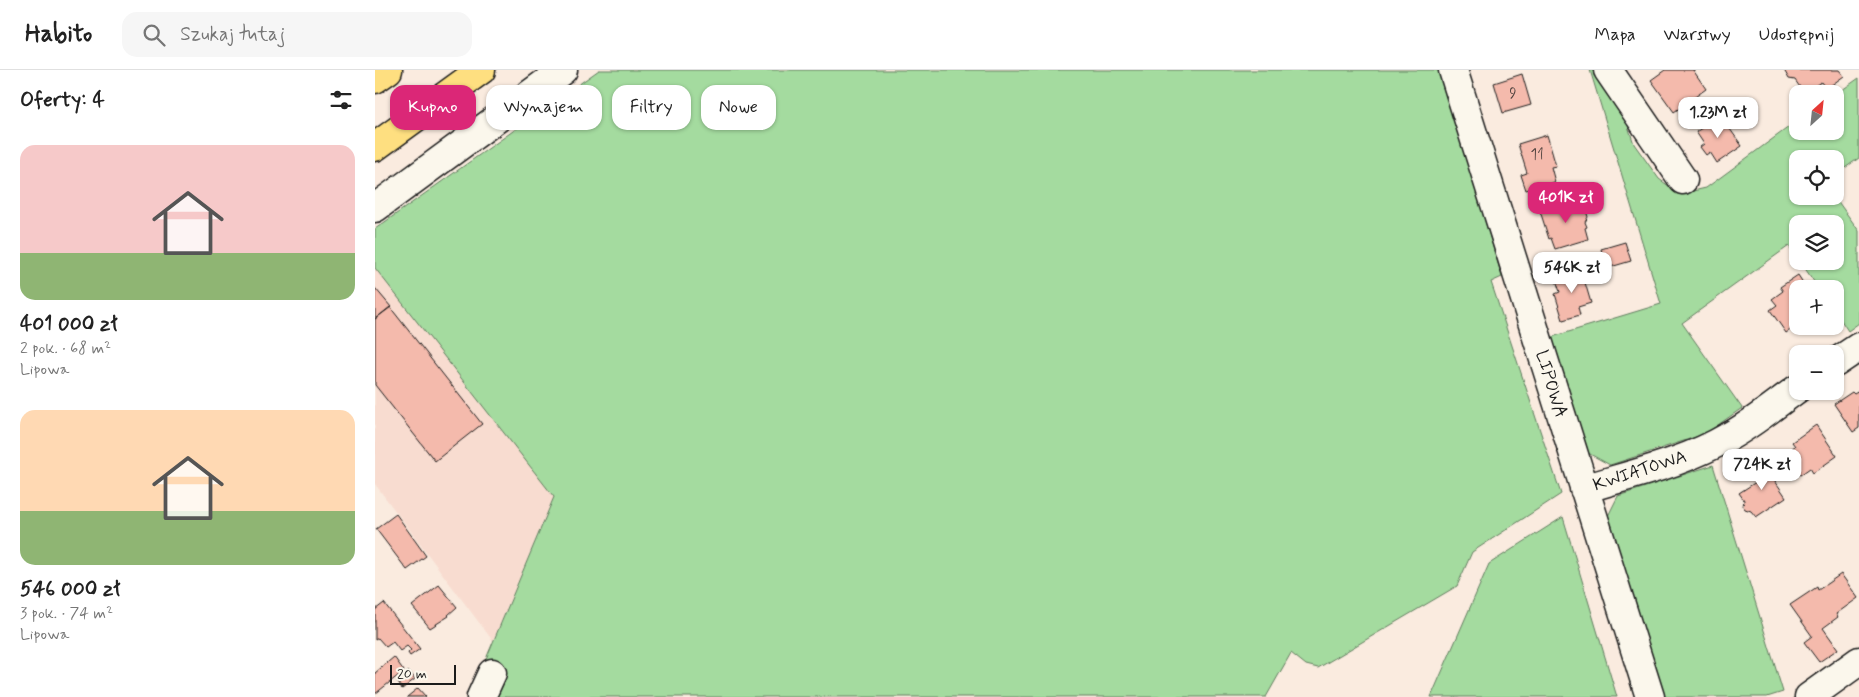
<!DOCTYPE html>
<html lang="pl">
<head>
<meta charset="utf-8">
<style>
  body { margin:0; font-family:Mynerve,sans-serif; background:#f6f6f6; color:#222; height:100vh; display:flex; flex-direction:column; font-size:19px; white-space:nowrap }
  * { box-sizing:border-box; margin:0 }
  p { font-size:16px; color:#767676 }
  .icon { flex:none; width:28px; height:28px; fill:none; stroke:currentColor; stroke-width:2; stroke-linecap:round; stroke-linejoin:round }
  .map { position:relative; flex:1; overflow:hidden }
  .side { display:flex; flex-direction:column; background:#fff; width:375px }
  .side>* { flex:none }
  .banner { position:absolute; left:15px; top:15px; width:475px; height:45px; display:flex; gap:10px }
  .needle { width:32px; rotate:27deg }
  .controls { position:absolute; left:1414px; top:15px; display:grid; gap:10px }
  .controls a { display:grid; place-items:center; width:55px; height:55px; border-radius:10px; background:#fff; box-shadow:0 1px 4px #0004; font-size:25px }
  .scale { position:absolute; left:15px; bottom:12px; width:66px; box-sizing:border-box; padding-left:5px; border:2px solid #1c1c1c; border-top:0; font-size:14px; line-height:18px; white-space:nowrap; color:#1c1c1c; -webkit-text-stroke:4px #fbf7ec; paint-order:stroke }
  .price { position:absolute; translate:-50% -42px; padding:0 11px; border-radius:10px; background:#fff; color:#222; font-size:16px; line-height:32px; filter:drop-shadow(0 1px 2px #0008) }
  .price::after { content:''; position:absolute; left:50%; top:30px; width:15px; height:11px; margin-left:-8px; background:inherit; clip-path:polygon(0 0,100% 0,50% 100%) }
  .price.active { background:#db2777; color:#fff }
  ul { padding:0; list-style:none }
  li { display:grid; align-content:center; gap:10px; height:265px; padding:0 20px }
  li span { display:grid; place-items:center; height:155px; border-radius:15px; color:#555 }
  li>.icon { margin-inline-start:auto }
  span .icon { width:90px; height:90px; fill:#fffc; stroke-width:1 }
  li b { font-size:21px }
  h2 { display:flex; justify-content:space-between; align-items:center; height:60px; padding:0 20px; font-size:21px }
  .tag { padding:0 18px; border-radius:15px; background:#fff; box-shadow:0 1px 4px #0004; font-size:18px; line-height:45px }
  .tag.active { background:#db2777; color:#fff }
  header { display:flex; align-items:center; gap:30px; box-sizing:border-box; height:70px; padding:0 25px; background:#fff; border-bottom:1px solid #e0e0e0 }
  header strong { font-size:24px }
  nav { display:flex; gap:28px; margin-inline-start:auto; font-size:18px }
  .search { width:350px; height:45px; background:#f6f6f6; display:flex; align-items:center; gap:12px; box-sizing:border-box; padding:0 18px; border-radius:15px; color:#767676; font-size:19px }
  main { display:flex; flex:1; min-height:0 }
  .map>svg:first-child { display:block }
  .built { fill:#f8dcd0 }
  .green { fill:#a4db9f; stroke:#607c5e }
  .building { fill:#f4baac; stroke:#1c1c1c }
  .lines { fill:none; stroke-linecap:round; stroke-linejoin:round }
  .minor-casing { stroke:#1c1c1c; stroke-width:31 }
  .major-casing { stroke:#1c1c1c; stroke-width:31 }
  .minor { stroke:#fbf7ec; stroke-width:28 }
  .major { stroke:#fedf80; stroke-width:28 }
  .labels { text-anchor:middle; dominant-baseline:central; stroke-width:4; stroke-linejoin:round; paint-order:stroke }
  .number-label { font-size:15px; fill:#524440 }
  .street-label { font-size:18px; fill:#1c1c1c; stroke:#fbf7ec }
</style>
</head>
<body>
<header>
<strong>Habito</strong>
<div class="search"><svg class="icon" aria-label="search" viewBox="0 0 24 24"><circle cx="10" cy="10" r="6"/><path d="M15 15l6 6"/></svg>Szukaj tutaj</div>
<nav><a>Mapa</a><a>Warstwy</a><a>Udostępnij</a></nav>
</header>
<main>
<section class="side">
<h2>Oferty: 4<svg class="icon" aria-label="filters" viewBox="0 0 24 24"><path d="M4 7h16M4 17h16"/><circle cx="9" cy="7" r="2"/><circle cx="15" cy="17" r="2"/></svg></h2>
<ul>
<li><span style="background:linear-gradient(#f6c9c9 70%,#8fb573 0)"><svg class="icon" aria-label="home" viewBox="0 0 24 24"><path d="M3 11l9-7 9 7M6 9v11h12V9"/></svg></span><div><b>401 000 zł</b><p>2 pok. · 68 m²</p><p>Lipowa</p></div></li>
<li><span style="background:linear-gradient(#ffd9b3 65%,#8fb573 0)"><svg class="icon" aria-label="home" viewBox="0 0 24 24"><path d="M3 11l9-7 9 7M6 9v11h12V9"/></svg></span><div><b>546 000 zł</b><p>3 pok. · 74 m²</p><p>Lipowa</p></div></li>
</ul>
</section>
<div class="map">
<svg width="1484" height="627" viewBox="0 0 1484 627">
  <rect width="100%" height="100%" fill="#faebdf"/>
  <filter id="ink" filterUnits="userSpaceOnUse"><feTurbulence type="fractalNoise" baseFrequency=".02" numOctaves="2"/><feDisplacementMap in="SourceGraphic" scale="10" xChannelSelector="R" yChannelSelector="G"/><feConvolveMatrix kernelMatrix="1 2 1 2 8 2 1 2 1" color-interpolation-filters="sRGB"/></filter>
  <g filter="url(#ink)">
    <path class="built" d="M 0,198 L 179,427 L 118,571 L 0,414 Z"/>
    <path class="green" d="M 224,0 L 1065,0 L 1127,207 L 1116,212 L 1186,424 L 1097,482 L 1082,516 L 943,598 L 931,595 L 916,583 L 891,627 L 95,627 L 179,427 L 0,198 L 0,159 Z
      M 1215,0 L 1224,0 L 1247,38 L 1259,74 L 1284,109 L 1305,124 L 1331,118 L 1422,51 L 1422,61 L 1460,61 L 1460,25 L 1484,8 L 1484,88 L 1460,105 L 1460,89 L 1422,89 L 1422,126 L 1459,126 L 1484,161 L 1484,253 L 1473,261 L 1460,241 L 1460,219 L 1444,219 L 1425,191 L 1460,191 L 1460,154 L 1422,154 L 1422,188 L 1414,176 L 1307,253 L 1367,338 L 1330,364 L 1235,395 L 1213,383 L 1177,267 L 1286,234 Z
      M 1338,395 L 1408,622 L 1392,627 L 1289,627 L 1233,446 L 1243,426 Z
      M 1188,447 L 1242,627 L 1056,627 L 1114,494 Z"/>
    <path class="building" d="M 1290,0 L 1318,0 L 1331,19 L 1299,42 L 1276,10 Z
      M 1409,0 L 1464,0 L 1469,6 L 1451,19 L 1446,12 L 1429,23 L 1420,10 L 1414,9 Z
      M 1147,4 L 1156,35 L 1128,43 L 1119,13 Z
      M 1345,45 L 1367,76 L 1342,93 L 1335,82 L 1331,85 L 1325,77 L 1329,74 L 1321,62 Z
      M 1172,65 L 1181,96 L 1176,97 L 1180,112 L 1151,120 L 1146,105 L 1152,103 L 1143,74 Z
      M 1203,129 L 1205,134 L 1210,137 L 1213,147 L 1210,152 L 1212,157 L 1210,158 L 1213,169 L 1180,179 L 1176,168 L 1174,169 L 1165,141 Z
      M 1250,172 L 1256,191 L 1232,198 L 1226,179 Z
      M 1206,199 L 1216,233 L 1203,237 L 1205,245 L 1188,250 L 1180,224 L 1185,222 L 1180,207 Z
      M 1423,205 L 1432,219 L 1422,219 L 1422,252 L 1420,254 L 1421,256 L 1411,263 L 1395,240 L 1402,235 L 1397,229 L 1408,221 L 1405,217 Z
      M 0,218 L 16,237 L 0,249 Z
      M 15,237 L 107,354 L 60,391 L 0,315 L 0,249 Z
      M 1484,321 L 1484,358 L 1478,362 L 1459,334 L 1477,322 L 1479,324 Z
      M 1441,355 L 1462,386 L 1438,403 L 1435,398 L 1425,405 L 1410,383 L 1420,376 L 1417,372 Z
      M 1385,389 L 1411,427 L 1381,447 L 1376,441 L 1370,439 L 1368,436 L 1369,430 L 1364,423 L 1384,410 L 1374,396 Z
      M 21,444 L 51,486 L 32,500 L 1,459 Z
      M 1466,504 L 1483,528 L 1461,544 L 1463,547 L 1448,558 L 1463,579 L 1444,592 L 1429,572 L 1437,566 L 1415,535 L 1442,517 L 1443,520 Z
      M 64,515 L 82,537 L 73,545 L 74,546 L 55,558 L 37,536 Z
      M 9,533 L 45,579 L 35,586 L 33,583 L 36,580 L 32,576 L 25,581 L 18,572 L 11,577 L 3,568 L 0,570 L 0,540 Z
      M 19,587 L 29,601 L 0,624 L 0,603 Z
      M 34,601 L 40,609 L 27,619 L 22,611 Z
      M 43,618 L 51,627 L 32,627 L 42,619 Z"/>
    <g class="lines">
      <g class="minor-casing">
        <path id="minor" d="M 1078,0 L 1275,627
          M 1233,0 L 1308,110
          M 0,138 L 188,0
          M 1460,293 L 1484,277
          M 1209,419 C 1257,404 1309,393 1353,367 C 1377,354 1400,335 1422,319
          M 106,627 L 117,603
          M 1434,627 L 1484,591"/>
      </g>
      <g class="major-casing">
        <path id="major" d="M 0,9 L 13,0
          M 0,77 L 106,0"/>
      </g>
      <use href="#minor" class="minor"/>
      <use href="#major" class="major"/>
    </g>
  </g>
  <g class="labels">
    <g class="number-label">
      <text x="1138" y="24">9</text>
      <text x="1162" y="85">11</text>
    </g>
    <g class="street-label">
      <text transform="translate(1176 314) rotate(73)">LIPOWA</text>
      <text transform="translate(1265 401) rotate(-18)">KWIATOWA</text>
    </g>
  </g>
</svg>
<div class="controls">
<a><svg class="needle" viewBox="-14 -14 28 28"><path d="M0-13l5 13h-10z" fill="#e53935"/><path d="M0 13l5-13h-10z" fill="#767676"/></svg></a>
<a><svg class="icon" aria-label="locate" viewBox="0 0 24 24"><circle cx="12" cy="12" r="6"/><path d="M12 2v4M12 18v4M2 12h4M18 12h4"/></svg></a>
<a><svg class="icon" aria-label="layers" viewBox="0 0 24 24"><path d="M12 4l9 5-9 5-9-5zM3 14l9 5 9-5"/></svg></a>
<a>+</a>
<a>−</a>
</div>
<div class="scale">20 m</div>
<b class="price" style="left:1343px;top:69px">1.23M zł</b>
<b class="price active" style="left:1191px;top:154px">401K zł</b>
<b class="price" style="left:1197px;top:224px">546K zł</b>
<b class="price" style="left:1387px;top:421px">724K zł</b>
<div class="banner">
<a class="tag active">Kupno</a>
<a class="tag">Wynajem</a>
<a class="tag">Filtry</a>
<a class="tag">Nowe</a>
</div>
</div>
</main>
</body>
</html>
